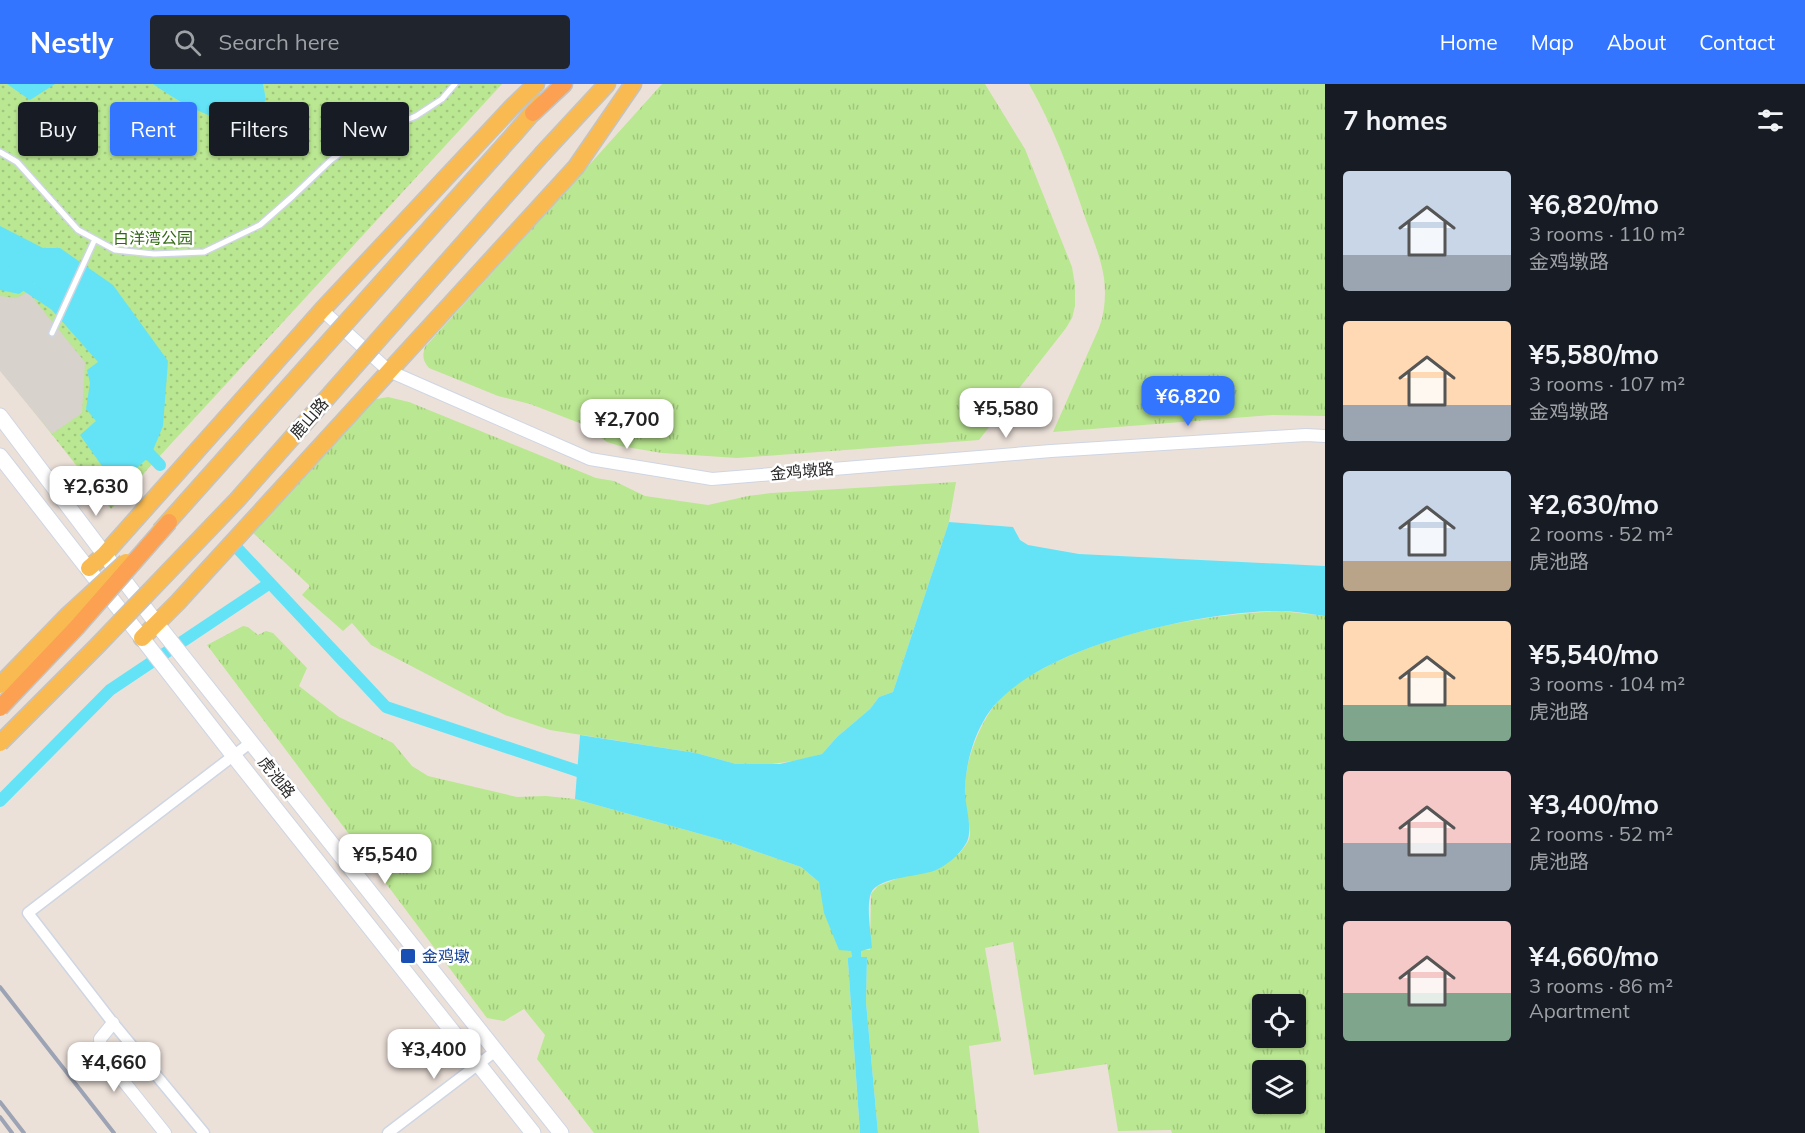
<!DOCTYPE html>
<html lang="en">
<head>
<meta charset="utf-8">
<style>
  body { margin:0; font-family:Mulish,"Noto Sans SC",sans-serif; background:#20242c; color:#f1f3f6; height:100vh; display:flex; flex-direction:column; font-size:22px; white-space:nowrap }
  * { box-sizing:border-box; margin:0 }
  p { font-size:20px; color:#9ea1a6 }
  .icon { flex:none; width:33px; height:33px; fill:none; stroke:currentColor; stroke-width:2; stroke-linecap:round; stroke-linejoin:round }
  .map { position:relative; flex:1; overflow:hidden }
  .drawer { display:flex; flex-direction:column; background:#171b24; width:480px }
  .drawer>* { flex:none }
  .guide { position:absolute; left:18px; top:18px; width:570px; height:54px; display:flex; gap:12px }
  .tools { position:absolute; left:1252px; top:910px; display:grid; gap:12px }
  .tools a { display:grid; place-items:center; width:54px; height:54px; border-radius:6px; background:#171b24; box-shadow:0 2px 4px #0004; font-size:30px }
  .price { position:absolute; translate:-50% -51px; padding:0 14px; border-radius:12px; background:#fff; color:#222; font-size:20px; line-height:39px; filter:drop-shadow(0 2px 3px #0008) }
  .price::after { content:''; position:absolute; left:50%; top:36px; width:18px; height:14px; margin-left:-9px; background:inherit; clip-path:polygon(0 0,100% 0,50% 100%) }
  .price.on { background:#3375ff; color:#fff }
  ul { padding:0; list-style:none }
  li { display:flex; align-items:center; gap:18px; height:150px; padding:0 18px }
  li span { display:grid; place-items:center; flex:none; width:168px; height:120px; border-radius:6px; color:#555 }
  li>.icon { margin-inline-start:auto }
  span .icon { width:72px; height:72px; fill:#fffc; stroke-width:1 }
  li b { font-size:26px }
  h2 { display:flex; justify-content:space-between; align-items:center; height:72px; padding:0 18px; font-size:26px }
  .pill { padding:0 21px; border-radius:6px; background:#171b24; box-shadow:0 2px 4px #0004; font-size:21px; line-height:54px }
  .pill.on { background:#3375ff; color:#fff }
  header { display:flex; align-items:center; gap:36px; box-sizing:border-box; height:84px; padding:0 30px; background:#3375ff; color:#fff }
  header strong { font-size:28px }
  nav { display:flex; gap:33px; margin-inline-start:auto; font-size:21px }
  .search { width:420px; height:54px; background:#20242c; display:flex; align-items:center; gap:15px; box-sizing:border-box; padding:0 21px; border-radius:6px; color:#9ea1a6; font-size:22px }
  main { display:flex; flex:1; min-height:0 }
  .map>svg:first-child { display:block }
  .grass { fill:url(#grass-tufts); fill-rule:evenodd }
  .park { fill:url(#park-dots) }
  .plaza { fill:#d8d2cc }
  .water { fill:#64e3f6 }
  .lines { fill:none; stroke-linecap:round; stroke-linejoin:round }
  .canal { stroke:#64e3f6; stroke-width:12 }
  .service-casing { stroke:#ced5e3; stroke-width:8 }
  .minor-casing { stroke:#ced5e3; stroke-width:13 }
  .tertiary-casing { stroke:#ced5e3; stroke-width:14 }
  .secondary-casing { stroke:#ced5e3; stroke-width:17 }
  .primary-casing { stroke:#c3c3c3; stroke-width:19 }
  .trunk-casing { stroke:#c3c3c3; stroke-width:19 }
  .service { stroke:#fff; stroke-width:5 }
  .minor { stroke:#fff; stroke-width:10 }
  .tertiary { stroke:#fff; stroke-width:12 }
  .secondary { stroke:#fff; stroke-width:15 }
  .primary { stroke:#f9bb51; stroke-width:16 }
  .trunk { stroke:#fca051; stroke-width:16 }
  .rail { stroke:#9ca3b4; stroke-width:4 }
  .primary-bridge-casing { stroke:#c3c3c3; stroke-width:19; stroke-linecap:butt }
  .trunk-bridge-casing { stroke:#c3c3c3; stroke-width:19; stroke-linecap:butt }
  .primary-bridge { stroke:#f9bb51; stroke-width:16 }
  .trunk-bridge { stroke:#fca051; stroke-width:16 }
  .transit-dot { fill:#1a4fb4; stroke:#fff; stroke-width:2 }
  .labels { text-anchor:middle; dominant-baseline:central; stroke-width:5; stroke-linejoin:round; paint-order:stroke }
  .park-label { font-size:16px; fill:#326915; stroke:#fff }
  .street-label { font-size:16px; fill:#292929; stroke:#fff }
  .transit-label { font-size:16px; fill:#164399; stroke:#fff; text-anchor:start }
</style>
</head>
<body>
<header>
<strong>Nestly</strong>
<div class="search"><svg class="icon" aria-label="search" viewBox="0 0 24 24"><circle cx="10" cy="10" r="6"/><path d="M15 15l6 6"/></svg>Search here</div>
<nav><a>Home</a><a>Map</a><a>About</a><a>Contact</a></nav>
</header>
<main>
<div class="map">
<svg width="1325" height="1049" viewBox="0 0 1325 1049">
  <defs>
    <pattern id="grass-tufts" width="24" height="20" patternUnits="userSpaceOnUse" patternTransform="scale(1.5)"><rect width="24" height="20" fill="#bae791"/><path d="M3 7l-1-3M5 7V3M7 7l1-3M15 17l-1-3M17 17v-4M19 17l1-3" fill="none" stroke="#a0c67d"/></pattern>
    <pattern id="park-dots" width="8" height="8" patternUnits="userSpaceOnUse" patternTransform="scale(1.5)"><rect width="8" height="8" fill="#bae791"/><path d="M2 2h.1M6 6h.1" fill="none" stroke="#a0c67d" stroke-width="1.8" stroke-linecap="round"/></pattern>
  </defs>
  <rect width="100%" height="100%" fill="#ece1d9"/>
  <path class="grass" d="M 662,0 L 985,0 L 1025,65 L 1072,183 L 1075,201 L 1075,222 L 1072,234 L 1066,244 L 979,356 L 737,374 L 662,369 L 620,362 L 607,358 L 582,340 L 530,320 L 498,312 L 429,284 C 423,277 422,272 425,263 Z
    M 1029,0 L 1325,0 L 1325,332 L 1272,331 L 1053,348 L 1099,244 C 1105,228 1106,211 1104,194 C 1101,174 1093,155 1086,136 C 1070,88 1054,44 1029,0 Z
    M 388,313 L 409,318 L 596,394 L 614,397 L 645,412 L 708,421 L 748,412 L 771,409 L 956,398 L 949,438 L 893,608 L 879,613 L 870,625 L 837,653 L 822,670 L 800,676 L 765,681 L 736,680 L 696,669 L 550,646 L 505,631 L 371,561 L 352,539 L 343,547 L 302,511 L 310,502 L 252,448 L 371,316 Z
    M 1281,527 L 1325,532 L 1325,1049 L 1172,1049 L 1171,1046 L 1118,1047 L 1107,980 L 1034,991 L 1013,858 L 985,864 L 1001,957 L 969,962 L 979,1049 L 878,1049 L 866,918 L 867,874 L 861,873 L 861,866 L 870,866 L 871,810 L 878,802 L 959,770 C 963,764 970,758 970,750 C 970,740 966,729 965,719 C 964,702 966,685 971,669 C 978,647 988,627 1004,610 C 1015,599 1029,592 1042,585 C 1114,547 1200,531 1281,527 ZM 1263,921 L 1296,921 L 1296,954 L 1263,954 ZM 1263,987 L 1296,987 L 1296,1020 L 1263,1020 Z
    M 243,542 L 248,543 L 258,551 L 266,547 L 273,549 L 307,584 L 299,602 L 339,633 L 393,659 L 412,682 L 428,692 L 517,713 L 546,712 L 575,715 L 729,758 L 801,783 L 819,798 L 851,866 L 852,873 L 848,878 L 860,1049 L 594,1049 L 537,975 L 545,951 L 524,925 L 504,937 L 487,934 L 207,561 Z"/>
  <path class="park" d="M 0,0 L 502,0 L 111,425 L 0,285 Z"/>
  <path class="plaza" d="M 28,208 L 85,278 L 82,329 L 52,350 L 0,287 L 0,212 L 16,214 Z"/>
  <path class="water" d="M 7,0 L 55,0 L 30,16 Z
    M 153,0 L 263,0 L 266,16 L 256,29 L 231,39 C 201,30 179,18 153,0 Z
    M 0,142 L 43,164 L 60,164 L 113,201 L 168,277 L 163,342 L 151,371 L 128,392 L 102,382 L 80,351 L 96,337 L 86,325 L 90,299 L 87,286 L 98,278 L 52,226 L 34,199 L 19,210 L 0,206 Z
    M 949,438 L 1013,443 L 1020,456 L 1028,461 L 1079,470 L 1325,482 L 1325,532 C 1310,530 1295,527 1280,527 C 1201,527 1022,564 983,638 C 972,657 966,682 965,704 C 964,721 975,748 965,761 C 959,771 948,780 938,785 C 923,793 878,792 871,809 C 866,823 871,849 872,864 L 861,867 L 861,873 L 867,873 L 866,918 L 878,1049 L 860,1049 L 848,878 L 848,874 L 852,873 L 851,867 L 839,866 L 824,829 L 819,798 L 801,783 L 729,758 L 575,715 L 580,651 L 696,669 L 736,680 L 780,680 L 822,670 L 837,653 L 870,625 L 879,613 L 893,608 Z"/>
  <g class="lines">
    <path class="canal" d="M 0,184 L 54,220
      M 139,359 L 160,381
      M 238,465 L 386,623 L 578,687 L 592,689
      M 0,717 L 110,606 L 270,499"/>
    <g class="service-casing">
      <path id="service" d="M 0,68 L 17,78 L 78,146 L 115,166 L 154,170 L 204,168 L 260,141 L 293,112 L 331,76 L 358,56 L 416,32 L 442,15 L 455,0
        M 52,249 L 95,155"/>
    </g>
    <g class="minor-casing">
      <path id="minor" d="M 204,1049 L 113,939 L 28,829 L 250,659
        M 388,1049 L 497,966"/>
    </g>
    <g class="tertiary-casing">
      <path id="tertiary" d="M 322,226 L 389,287 L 590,375 L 712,395 L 1051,367 L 1306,351 L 1325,352
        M 113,939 L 100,955 L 101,969 L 165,1049"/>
    </g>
    <g class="secondary-casing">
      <path id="secondary" d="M 0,332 L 157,540 L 561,1049
        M 0,372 L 233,671 L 533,1049"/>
    </g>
    <g class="primary-casing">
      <path id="primary" d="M 515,49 L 541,19
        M 543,69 L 607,0
        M 89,484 L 104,471 L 322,226 L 513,22 L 536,0
        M 142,554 L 178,518 L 576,83 L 633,0"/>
    </g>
    <g class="trunk-casing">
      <path id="trunk" d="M 533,29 L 564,0"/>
    </g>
    <use href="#service" class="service"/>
    <use href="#minor" class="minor"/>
    <use href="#tertiary" class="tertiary"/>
    <use href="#secondary" class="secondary"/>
    <use href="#primary" class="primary"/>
    <use href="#trunk" class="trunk"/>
    <path class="rail" d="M 0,903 L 114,1049
      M 0,1018 L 24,1049
      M 0,1033 L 12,1049"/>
    <g class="primary-bridge-casing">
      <path id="primary-bridge" d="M 160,447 L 515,49
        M 0,601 L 67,532 L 126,478
        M 0,659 L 97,562 L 237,416 L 543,69"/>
    </g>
    <g class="trunk-bridge-casing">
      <path id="trunk-bridge" d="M 0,624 L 77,543 L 169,438"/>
    </g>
    <use href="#primary-bridge" class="primary-bridge"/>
    <use href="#trunk-bridge" class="trunk-bridge"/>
  </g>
  <rect class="transit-dot" x="400" y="864" width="16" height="16" rx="3"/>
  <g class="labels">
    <g class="park-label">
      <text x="153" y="154">白洋湾公园</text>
    </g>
    <g class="street-label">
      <text transform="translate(309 334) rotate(-49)">鹿山路</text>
      <text transform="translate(802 387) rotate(-5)">金鸡墩路</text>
      <text transform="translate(277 693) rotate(51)">虎池路</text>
    </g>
    <g class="transit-label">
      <text x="422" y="872">金鸡墩</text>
    </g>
  </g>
</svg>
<div class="tools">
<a><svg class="icon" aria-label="locate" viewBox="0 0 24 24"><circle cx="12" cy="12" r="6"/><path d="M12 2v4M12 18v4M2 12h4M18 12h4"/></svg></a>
<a><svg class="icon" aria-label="layers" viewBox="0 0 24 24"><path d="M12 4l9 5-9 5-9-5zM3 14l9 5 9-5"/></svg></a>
</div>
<b class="price on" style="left:1188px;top:343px">¥6,820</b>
<b class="price" style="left:1006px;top:355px">¥5,580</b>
<b class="price" style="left:627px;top:366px">¥2,700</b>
<b class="price" style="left:96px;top:433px">¥2,630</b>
<b class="price" style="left:385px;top:801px">¥5,540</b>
<b class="price" style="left:434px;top:996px">¥3,400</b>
<b class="price" style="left:114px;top:1009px">¥4,660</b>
<div class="guide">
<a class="pill">Buy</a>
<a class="pill on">Rent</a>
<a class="pill">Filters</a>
<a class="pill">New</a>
</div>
</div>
<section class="drawer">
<h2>7 homes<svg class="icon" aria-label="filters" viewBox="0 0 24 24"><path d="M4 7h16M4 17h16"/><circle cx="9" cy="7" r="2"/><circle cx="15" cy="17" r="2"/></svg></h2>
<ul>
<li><span style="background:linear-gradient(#c9d6e8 70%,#9aa5b1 0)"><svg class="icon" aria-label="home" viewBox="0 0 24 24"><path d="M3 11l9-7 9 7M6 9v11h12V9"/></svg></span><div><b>¥6,820/mo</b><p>3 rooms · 110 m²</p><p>金鸡墩路</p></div></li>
<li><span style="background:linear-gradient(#ffd9b3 70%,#9aa5b1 0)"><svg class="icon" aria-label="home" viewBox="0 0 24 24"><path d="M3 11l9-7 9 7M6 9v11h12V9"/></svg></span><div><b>¥5,580/mo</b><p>3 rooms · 107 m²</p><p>金鸡墩路</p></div></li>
<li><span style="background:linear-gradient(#c9d6e8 75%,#b9a48a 0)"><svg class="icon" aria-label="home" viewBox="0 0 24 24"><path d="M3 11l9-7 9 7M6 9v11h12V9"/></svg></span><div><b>¥2,630/mo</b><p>2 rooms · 52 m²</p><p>虎池路</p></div></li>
<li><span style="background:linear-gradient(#ffd9b3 70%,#7fa58c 0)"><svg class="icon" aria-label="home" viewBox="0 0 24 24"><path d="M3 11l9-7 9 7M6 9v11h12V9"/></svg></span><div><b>¥5,540/mo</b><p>3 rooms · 104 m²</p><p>虎池路</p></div></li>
<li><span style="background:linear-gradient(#f6c9c9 60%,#9aa5b1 0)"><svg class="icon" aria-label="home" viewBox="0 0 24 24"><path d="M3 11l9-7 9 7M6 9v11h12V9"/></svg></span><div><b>¥3,400/mo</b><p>2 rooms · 52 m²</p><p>虎池路</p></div></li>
<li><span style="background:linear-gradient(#f6c9c9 60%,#7fa58c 0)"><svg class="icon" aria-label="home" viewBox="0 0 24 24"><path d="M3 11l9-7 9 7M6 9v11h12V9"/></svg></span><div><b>¥4,660/mo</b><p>3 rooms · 86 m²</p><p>Apartment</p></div></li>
</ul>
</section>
</main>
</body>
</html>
